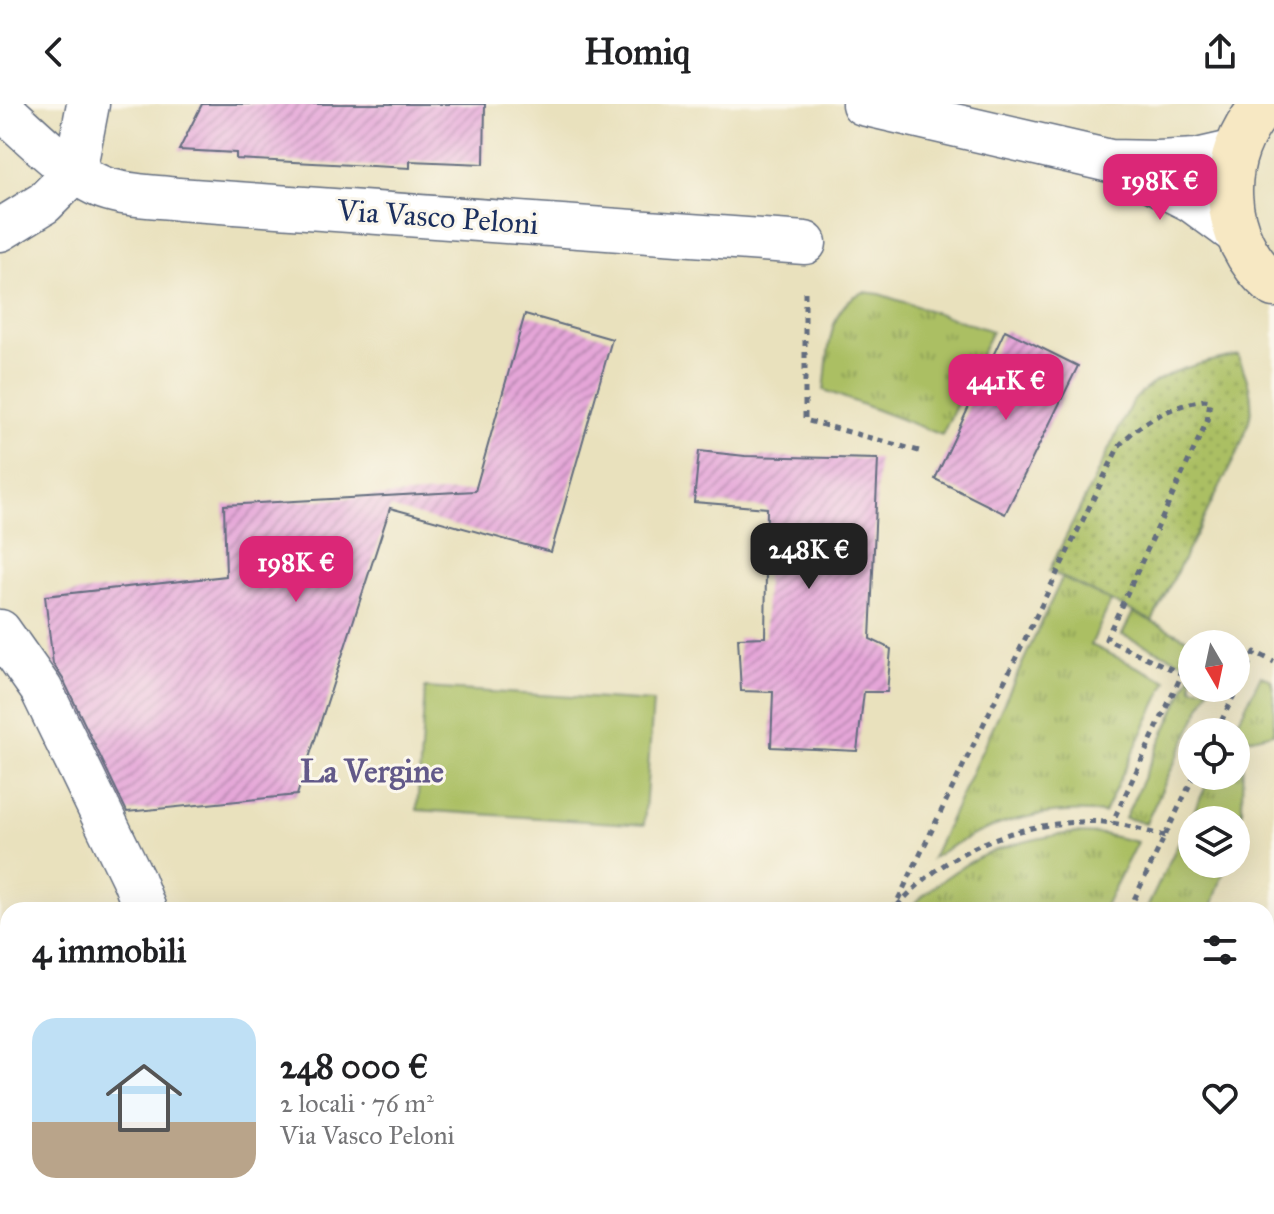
<!DOCTYPE html>
<html lang="it">
<head>
<meta charset="utf-8">
<style>
  body { margin:0; font-family:"IM FELL Great Primer",serif; background:#f6f6f6; color:#202124; height:100vh; display:flex; flex-direction:column; font-size:30px; white-space:nowrap }
  * { box-sizing:border-box; margin:0 }
  p { font-size:26px; color:#757577 }
  .icon { flex:none; width:44px; height:44px; fill:none; stroke:currentColor; stroke-width:2; stroke-linecap:round; stroke-linejoin:round }
  .map { position:relative; flex:1; overflow:hidden }
  .drawer { position:absolute; left:0px; top:798px; width:1274px; height:312px; display:flex; flex-direction:column; background:#fff; border-radius:24px 24px 0 0; box-shadow:0 8px 32px #0002 }
  .drawer>* { flex:none }
  .needle { width:52px; rotate:171deg }
  .controls { position:absolute; left:1178px; top:526px; display:grid; gap:16px }
  .controls a { display:grid; place-items:center; width:72px; height:72px; border-radius:50%; background:#fff; box-shadow:0 8px 32px #0002; font-size:40px }
  .price { position:absolute; translate:-50% -68px; padding:0 18px; border-radius:16px; background:#db2777; color:#fff; font-size:26px; line-height:52px; filter:drop-shadow(0 2px 4px #0008) }
  .price::after { content:''; position:absolute; left:50%; top:48px; width:24px; height:18px; margin-left:-12px; background:inherit; clip-path:polygon(0 0,100% 0,50% 100%) }
  .price.active { background:#222; color:#fff }
  ul { padding:0; list-style:none }
  li { display:flex; align-items:center; gap:24px; height:200px; padding:0 32px }
  li span { display:grid; place-items:center; flex:none; width:224px; height:160px; border-radius:24px; color:#555 }
  li>.icon { margin-inline-start:auto }
  span .icon { width:96px; height:96px; fill:#fffc; stroke-width:1 }
  li b { font-size:34px }
  h2 { display:flex; justify-content:space-between; align-items:center; height:96px; padding:0 32px; font-size:34px }
  header { display:flex; justify-content:space-between; align-items:center; height:104px; padding:0 32px; background:#fff; font-size:36px; font-weight:700 }
  .map>svg:first-child { display:block }
  .grass { fill:url(#grass-tufts); stroke:#637760; stroke-width:2 }
  .park { fill:url(#park-dots); stroke:#637760; stroke-width:2 }
  .garden { fill:#abbf63; stroke:#637760; stroke-width:2 }
  .building { fill:url(#building-hatch) }
  .lines { fill:none; stroke-linecap:round; stroke-linejoin:round }
  .street-casing { stroke:#636d7f; stroke-width:45 }
  .secondary-casing { stroke:#636d7f; stroke-width:47 }
  .path { stroke:#636d7f; stroke-width:5; stroke-dasharray:6 6; stroke-linecap:butt }
  .street { stroke:#fff; stroke-width:42 }
  .secondary { stroke:#f7e8c3; stroke-width:44 }
  .labels { text-anchor:middle; dominant-baseline:central; stroke-width:6; stroke-linejoin:round; paint-order:stroke }
  .street-label { font-size:30px; fill:#1b2f5e; stroke:#fbf7ec }
  .neighbourhood-label { font-size:32px; font-weight:bold; fill:#625989; stroke:#fbf7ec }
</style>
</head>
<body>
<header><svg class="icon" aria-label="back" viewBox="0 0 24 24"><path d="M15 5l-7 7 7 7"/></svg>Homiq<svg class="icon" aria-label="share" viewBox="0 0 24 24"><path d="M12 15V3M7 8l5-5 5 5M5 13v7h14v-7"/></svg></header>
<div class="map">
<svg width="1274" height="1110" viewBox="0 0 1274 1110">
  <defs>
    <pattern id="grass-tufts" width="24" height="20" patternUnits="userSpaceOnUse" patternTransform="scale(2)"><rect width="24" height="20" fill="#abbf63"/><path d="M3 7l-1-3M5 7V3M7 7l1-3M15 17l-1-3M17 17v-4M19 17l1-3" fill="none" stroke="#8a9c55"/></pattern>
    <pattern id="park-dots" width="8" height="8" patternUnits="userSpaceOnUse" patternTransform="scale(2)"><rect width="8" height="8" fill="#abbf63"/><path d="M2 2h.1M6 6h.1" fill="none" stroke="#8a9c55" stroke-width="1.8" stroke-linecap="round"/></pattern>
    <pattern id="building-hatch" width="6" height="6" patternUnits="userSpaceOnUse" patternTransform="scale(2)"><rect width="6" height="6" fill="#e5a6d8"/><path d="M-1 1l2-2M0 6l6-6M5 7l2-2" fill="none" stroke="#b988b2"/></pattern>
  </defs>
  <rect width="100%" height="100%" fill="#fbf7ec"/>
  <filter id="ink" filterUnits="userSpaceOnUse"><feTurbulence type="fractalNoise" baseFrequency=".0125" numOctaves="2"/><feDisplacementMap in="SourceGraphic" scale="16" xChannelSelector="R" yChannelSelector="G"/><feConvolveMatrix kernelMatrix="1 2 1 2 8 2 1 2 1" color-interpolation-filters="sRGB"/></filter>
  <filter id="wash" filterUnits="userSpaceOnUse"><feTurbulence type="fractalNoise" baseFrequency=".006" numOctaves="4" result="noise"/><feDisplacementMap in="SourceGraphic" scale="32" xChannelSelector="R" yChannelSelector="G"/><feGaussianBlur stdDeviation="1.8" result="paint"/><feColorMatrix in="noise" values="0 0 0 0 0 0 0 0 0 0 0 0 0 0 0 0 0 1.4 0 .05"/><feComposite in="paint" operator="in"/></filter>
  <g filter="url(#wash)">
    <rect width="100%" height="100%" fill="#e9e1bd"/>
    <path class="grass" d="M 864,188 L 879,190 L 992,227 L 942,331 L 824,286 C 829,251 826,201 864,188 Z
      M 1062,474 L 1111,497 L 1091,541 L 1167,577 L 1104,709 C 1042,702 984,720 932,754 Z
      M 1133,508 L 1198,540 L 1192,540 L 1192,562 L 1122,531 Z
      M 1192,568 L 1192,584 L 1210,584 L 1146,719 L 1125,714 Z
      M 1261,571 L 1271,576 L 1274,591 L 1274,629 L 1243,636 L 1242,706 L 1236,727 L 1236,716 L 1192,716 L 1192,760 L 1226,760 L 1211,806 L 1146,806 L 1211,672 L 1236,672 L 1236,628 L 1233,628 Z
      M 1074,729 L 1103,730 L 1137,738 L 1103,806 L 908,806 C 961,754 1001,738 1074,729 Z
      M 739,1102 L 913,1102 L 922,1110 L 735,1110 Z
      M 1003,1102 L 1200,1102 L 1189,1110 L 999,1110 Z"/>
    <path class="park" d="M 1238,251 C 1244,268 1253,286 1251,305 C 1249,331 1228,367 1216,390 C 1195,432 1173,475 1152,517 L 1049,467 L 1131,300 C 1157,266 1198,260 1238,251 Z"/>
    <path class="garden" d="M 425,584 L 653,598 L 644,721 L 417,706 Z"/>
    <g id="blocks">
      <path class="building" d="M 202,0 L 485,0 L 484,60 L 410,57 L 410,64 L 236,55 L 236,49 L 179,46 Z
        M 525,210 L 612,235 L 551,448 L 390,404 L 297,691 L 127,708 L 63,575 L 53,560 L 45,492 L 226,472 L 224,401 L 475,387 Z
        M 1005,226 L 1078,262 L 1005,410 L 935,375 Z
        M 699,347 L 745,352 L 878,355 L 870,535 L 891,545 L 887,588 L 864,588 L 857,647 L 771,643 L 773,588 L 741,587 L 738,534 L 765,533 L 767,404 L 694,398 Z"/>
    </g>
  </g>
  <g filter="url(#ink)">
    <use href="#blocks" fill-opacity="0" stroke="#636d7f" stroke-width="2"/>
    <g class="lines">
      <g class="street-casing">
        <path id="street" d="M 863,0 L 1110,57 L 1158,58 L 1197,56 L 1236,47
          M 0,3 C 27,27 70,72 104,84 C 126,92 154,92 178,95 L 805,139
          M 1122,62 L 1192,97 L 1237,130
          M 0,126 L 44,99 L 75,68 L 88,0
          M 0,527 L 41,585 L 134,777 L 145,806
          M 254,1102 L 257,1110"/>
      </g>
      <g class="secondary-casing">
        <path id="secondary" d="M 1265,0 C 1215,51 1219,135 1274,181"/>
      </g>
      <path class="path" d="M 805,188 L 805,316 L 919,347
        M 1216,628 L 1255,548 L 1274,558
        M 897,802 C 941,754 992,728 1056,720 C 1075,718 1093,716 1111,719 C 1129,721 1147,728 1165,732
        M 893,806 L 1119,342 C 1139,318 1174,301 1204,296 L 1210,297 L 1207,317 L 1106,535 L 1182,570 L 1112,719
        M 1129,806 L 1194,672
        M 930,1102 L 941,1110
        M 981,1110 L 985,1102
        M 1204,1110 L 1215,1102
        M 1243,1110 L 1246,1102"/>
      <use href="#street" class="street"/>
      <use href="#secondary" class="secondary"/>
    </g>
  </g>
  <g class="labels">
    <g class="street-label">
      <text transform="translate(438 113) rotate(4)">Via Vasco Peloni</text>
    </g>
    <g class="neighbourhood-label">
      <text x="372" y="667">La Vergine</text>
    </g>
  </g>
</svg>
<div class="controls">
<a><svg class="needle" viewBox="-14 -14 28 28"><path d="M0-13l5 13h-10z" fill="#e53935"/><path d="M0 13l5-13h-10z" fill="#757577"/></svg></a>
<a><svg class="icon" aria-label="locate" viewBox="0 0 24 24"><circle cx="12" cy="12" r="6"/><path d="M12 2v4M12 18v4M2 12h4M18 12h4"/></svg></a>
<a><svg class="icon" aria-label="layers" viewBox="0 0 24 24"><path d="M12 4l9 5-9 5-9-5zM3 14l9 5 9-5"/></svg></a>
</div>
<b class="price" style="left:1160px;top:118px">198K €</b>
<b class="price" style="left:1006px;top:318px">441K €</b>
<b class="price active" style="left:809px;top:487px">248K €</b>
<b class="price" style="left:296px;top:500px">198K €</b>
<section class="drawer">
<h2>4 immobili<svg class="icon" aria-label="filters" viewBox="0 0 24 24"><path d="M4 7h16M4 17h16"/><circle cx="9" cy="7" r="2"/><circle cx="15" cy="17" r="2"/></svg></h2>
<ul>
<li><span style="background:linear-gradient(#bfe0f5 65%,#b9a48a 0)"><svg class="icon" aria-label="home" viewBox="0 0 24 24"><path d="M3 11l9-7 9 7M6 9v11h12V9"/></svg></span><div><b>248 000 €</b><p>2 locali · 76 m²</p><p>Via Vasco Peloni</p></div><svg class="icon" aria-label="heart" viewBox="0 0 24 24"><path d="M12 20l-8-8c-3-5 5-10 8-4 3-6 11-1 8 4z"/></svg></li>
</ul>
</section>
</div>
</body>
</html>
